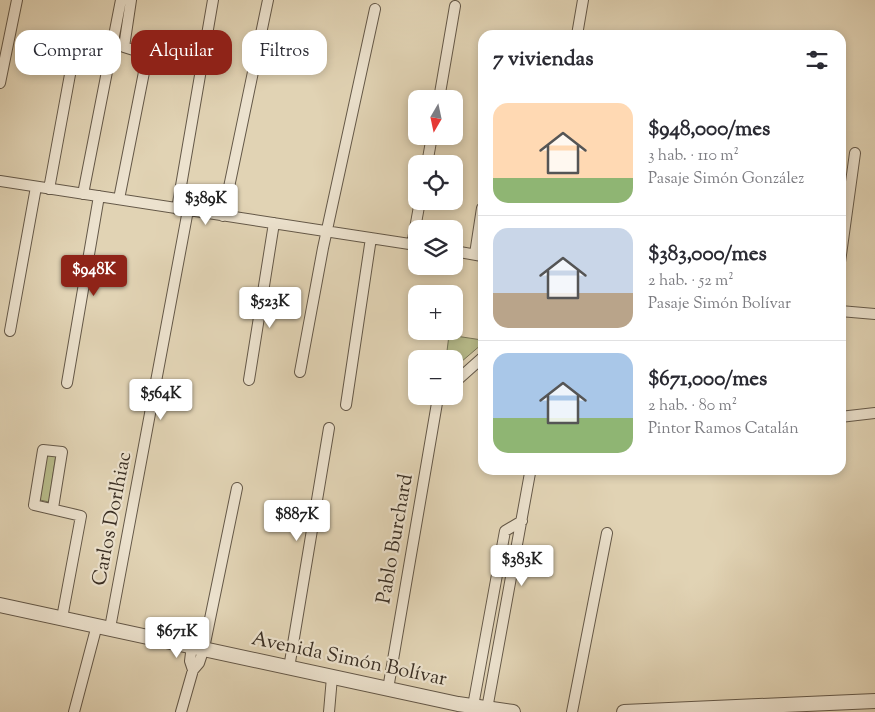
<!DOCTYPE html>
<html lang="es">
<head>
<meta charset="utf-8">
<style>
  body { margin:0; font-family:"Sorts Mill Goudy",serif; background:#f7f7f7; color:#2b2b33; height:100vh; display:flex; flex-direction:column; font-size:19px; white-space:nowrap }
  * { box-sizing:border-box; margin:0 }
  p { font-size:16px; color:#7c7c81 }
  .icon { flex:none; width:28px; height:28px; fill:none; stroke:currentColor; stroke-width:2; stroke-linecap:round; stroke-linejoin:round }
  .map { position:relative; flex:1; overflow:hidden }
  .details { position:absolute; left:478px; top:30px; width:368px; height:445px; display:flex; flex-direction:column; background:#fff; border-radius:15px; box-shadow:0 2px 8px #0003 }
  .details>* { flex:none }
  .guide { position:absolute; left:15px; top:30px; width:388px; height:45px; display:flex; gap:10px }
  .needle { width:32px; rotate:189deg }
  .fabs { position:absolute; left:408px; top:90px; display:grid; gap:10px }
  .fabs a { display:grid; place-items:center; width:55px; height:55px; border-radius:10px; background:#fff; box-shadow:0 2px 8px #0003; font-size:25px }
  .price { position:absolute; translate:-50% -42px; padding:0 11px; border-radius:5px; background:#fff; color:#222; font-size:16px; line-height:32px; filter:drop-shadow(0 1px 2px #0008) }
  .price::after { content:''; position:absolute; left:50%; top:30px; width:15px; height:11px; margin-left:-8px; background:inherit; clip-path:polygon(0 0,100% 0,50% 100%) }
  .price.current { background:#8f2418; color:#fff }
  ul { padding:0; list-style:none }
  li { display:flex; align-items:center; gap:15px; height:125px; padding:0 15px }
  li+li { border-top:1px solid #e1e1e2 }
  li span { display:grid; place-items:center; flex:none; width:140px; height:100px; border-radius:15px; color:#555 }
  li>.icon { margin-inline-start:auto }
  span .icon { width:60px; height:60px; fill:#fffc; stroke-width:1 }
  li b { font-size:21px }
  h2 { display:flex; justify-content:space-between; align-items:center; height:60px; padding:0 15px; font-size:21px }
  .tag { padding:0 18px; border-radius:15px; background:#fff; box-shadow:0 2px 8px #0003; font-size:18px; line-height:45px }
  .tag.current { background:#8f2418; color:#fff }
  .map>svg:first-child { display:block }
  .green { fill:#b7bb8a; stroke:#787557 }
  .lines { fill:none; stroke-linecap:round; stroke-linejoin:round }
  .minor-casing { stroke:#645848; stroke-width:12 }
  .tertiary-casing { stroke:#645848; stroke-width:16 }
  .minor { stroke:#ece2ce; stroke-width:10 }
  .tertiary { stroke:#ece2ce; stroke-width:14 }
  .labels { text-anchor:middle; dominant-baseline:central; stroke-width:4.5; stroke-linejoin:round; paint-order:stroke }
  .street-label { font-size:20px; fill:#3a2f24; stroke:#ece2ce }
</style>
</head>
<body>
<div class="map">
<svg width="875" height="712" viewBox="0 0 875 712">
  <rect width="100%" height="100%" fill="#e1d3b4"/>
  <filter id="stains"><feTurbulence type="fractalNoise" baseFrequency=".004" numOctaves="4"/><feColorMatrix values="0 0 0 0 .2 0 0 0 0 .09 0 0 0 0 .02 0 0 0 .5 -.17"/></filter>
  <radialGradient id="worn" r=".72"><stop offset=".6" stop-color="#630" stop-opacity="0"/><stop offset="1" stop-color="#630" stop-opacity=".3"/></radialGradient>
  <path class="green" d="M 449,335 L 482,340 L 482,344 L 454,368 L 454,359 L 446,359 Z
    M 47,453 L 56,454 L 49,502 L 40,500 Z"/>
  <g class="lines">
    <g class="minor-casing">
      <path id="minor" d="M 577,35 L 583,0
        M 0,83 L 17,0
        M 439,99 L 455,6
        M 427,164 L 432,136
        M 0,181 L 416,245
        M 49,189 L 71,69 L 69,58 L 62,41
        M 83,194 L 121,0
        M 119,199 L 146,62 L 143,53 L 124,47 L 131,0
        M 177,209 L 213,0
        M 223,216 L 268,0
        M 412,245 L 420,201
        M 454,251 L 482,256
        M 475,254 L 482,208
        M 840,262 L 855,153
        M 840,311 L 875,314
        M 10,331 L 36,187
        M 300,372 L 323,248 L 375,9
        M 249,380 L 274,223
        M 67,383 L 99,196
        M 454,383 L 482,358
        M 346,405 L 371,238
        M 840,417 L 875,413
        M 53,508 L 62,452 L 43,450 L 34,505 L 81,516 L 62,618
        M 110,628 L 188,210
        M 192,645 L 190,661 L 193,670
        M 289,668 L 329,428
        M 388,689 L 437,403 L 441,396
        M 473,706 L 505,531 L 522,521
        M 487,709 L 530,473
        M 74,712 L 97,625
        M 181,712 L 193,670 L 199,663 L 204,648 L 237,488
        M 329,712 L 332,677
        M 572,712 L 607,533"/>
    </g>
    <g class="tertiary-casing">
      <path id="tertiary" d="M 0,605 L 458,704 L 513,712
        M 624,712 L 875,701"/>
    </g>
    <use href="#minor" class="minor"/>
    <use href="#tertiary" class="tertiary"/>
  </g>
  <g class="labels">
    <g class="street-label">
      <text transform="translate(113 519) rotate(-79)">Carlos Dorlhiac</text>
      <text transform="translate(396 539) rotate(-80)">Pablo Burchard</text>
      <text transform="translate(349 660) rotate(12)">Avenida Simón Bolívar</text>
    </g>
  </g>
  <rect width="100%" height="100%" filter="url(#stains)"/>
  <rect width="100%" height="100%" fill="url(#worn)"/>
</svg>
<div class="fabs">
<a><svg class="needle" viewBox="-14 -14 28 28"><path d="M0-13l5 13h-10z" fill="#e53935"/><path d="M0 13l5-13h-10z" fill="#7c7c81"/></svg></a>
<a><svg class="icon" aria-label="locate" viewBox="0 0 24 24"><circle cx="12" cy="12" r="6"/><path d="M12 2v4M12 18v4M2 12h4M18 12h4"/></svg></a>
<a><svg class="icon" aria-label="layers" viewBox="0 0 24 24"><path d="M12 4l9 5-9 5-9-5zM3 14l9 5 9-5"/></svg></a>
<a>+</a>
<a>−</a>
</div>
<b class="price" style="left:206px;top:226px">$389K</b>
<b class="price current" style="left:94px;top:297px">$948K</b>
<b class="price" style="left:270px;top:329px">$523K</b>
<b class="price" style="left:161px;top:421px">$564K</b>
<b class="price" style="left:297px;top:542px">$887K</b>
<b class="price" style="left:522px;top:587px">$383K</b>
<b class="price" style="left:177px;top:659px">$671K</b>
<div class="guide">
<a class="tag">Comprar</a>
<a class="tag current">Alquilar</a>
<a class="tag">Filtros</a>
</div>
<section class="details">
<h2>7 viviendas<svg class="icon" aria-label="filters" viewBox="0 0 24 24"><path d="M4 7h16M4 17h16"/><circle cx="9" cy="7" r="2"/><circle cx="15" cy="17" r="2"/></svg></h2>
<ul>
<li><span style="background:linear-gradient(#ffd9b3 75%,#8fb573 0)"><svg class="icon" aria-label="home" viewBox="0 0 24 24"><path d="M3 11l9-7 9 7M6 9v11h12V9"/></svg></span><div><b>$948,000/mes</b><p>3 hab. · 110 m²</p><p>Pasaje Simón González</p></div></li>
<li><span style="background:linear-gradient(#c9d6e8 65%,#b9a48a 0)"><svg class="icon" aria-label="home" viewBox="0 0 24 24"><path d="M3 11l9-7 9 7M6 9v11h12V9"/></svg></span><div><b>$383,000/mes</b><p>2 hab. · 52 m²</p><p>Pasaje Simón Bolívar</p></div></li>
<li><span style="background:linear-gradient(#a9c7e8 65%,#8fb573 0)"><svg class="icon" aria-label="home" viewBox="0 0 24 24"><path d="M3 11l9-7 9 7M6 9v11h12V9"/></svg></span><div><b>$671,000/mes</b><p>2 hab. · 80 m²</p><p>Pintor Ramos Catalán</p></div></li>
</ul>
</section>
</div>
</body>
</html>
